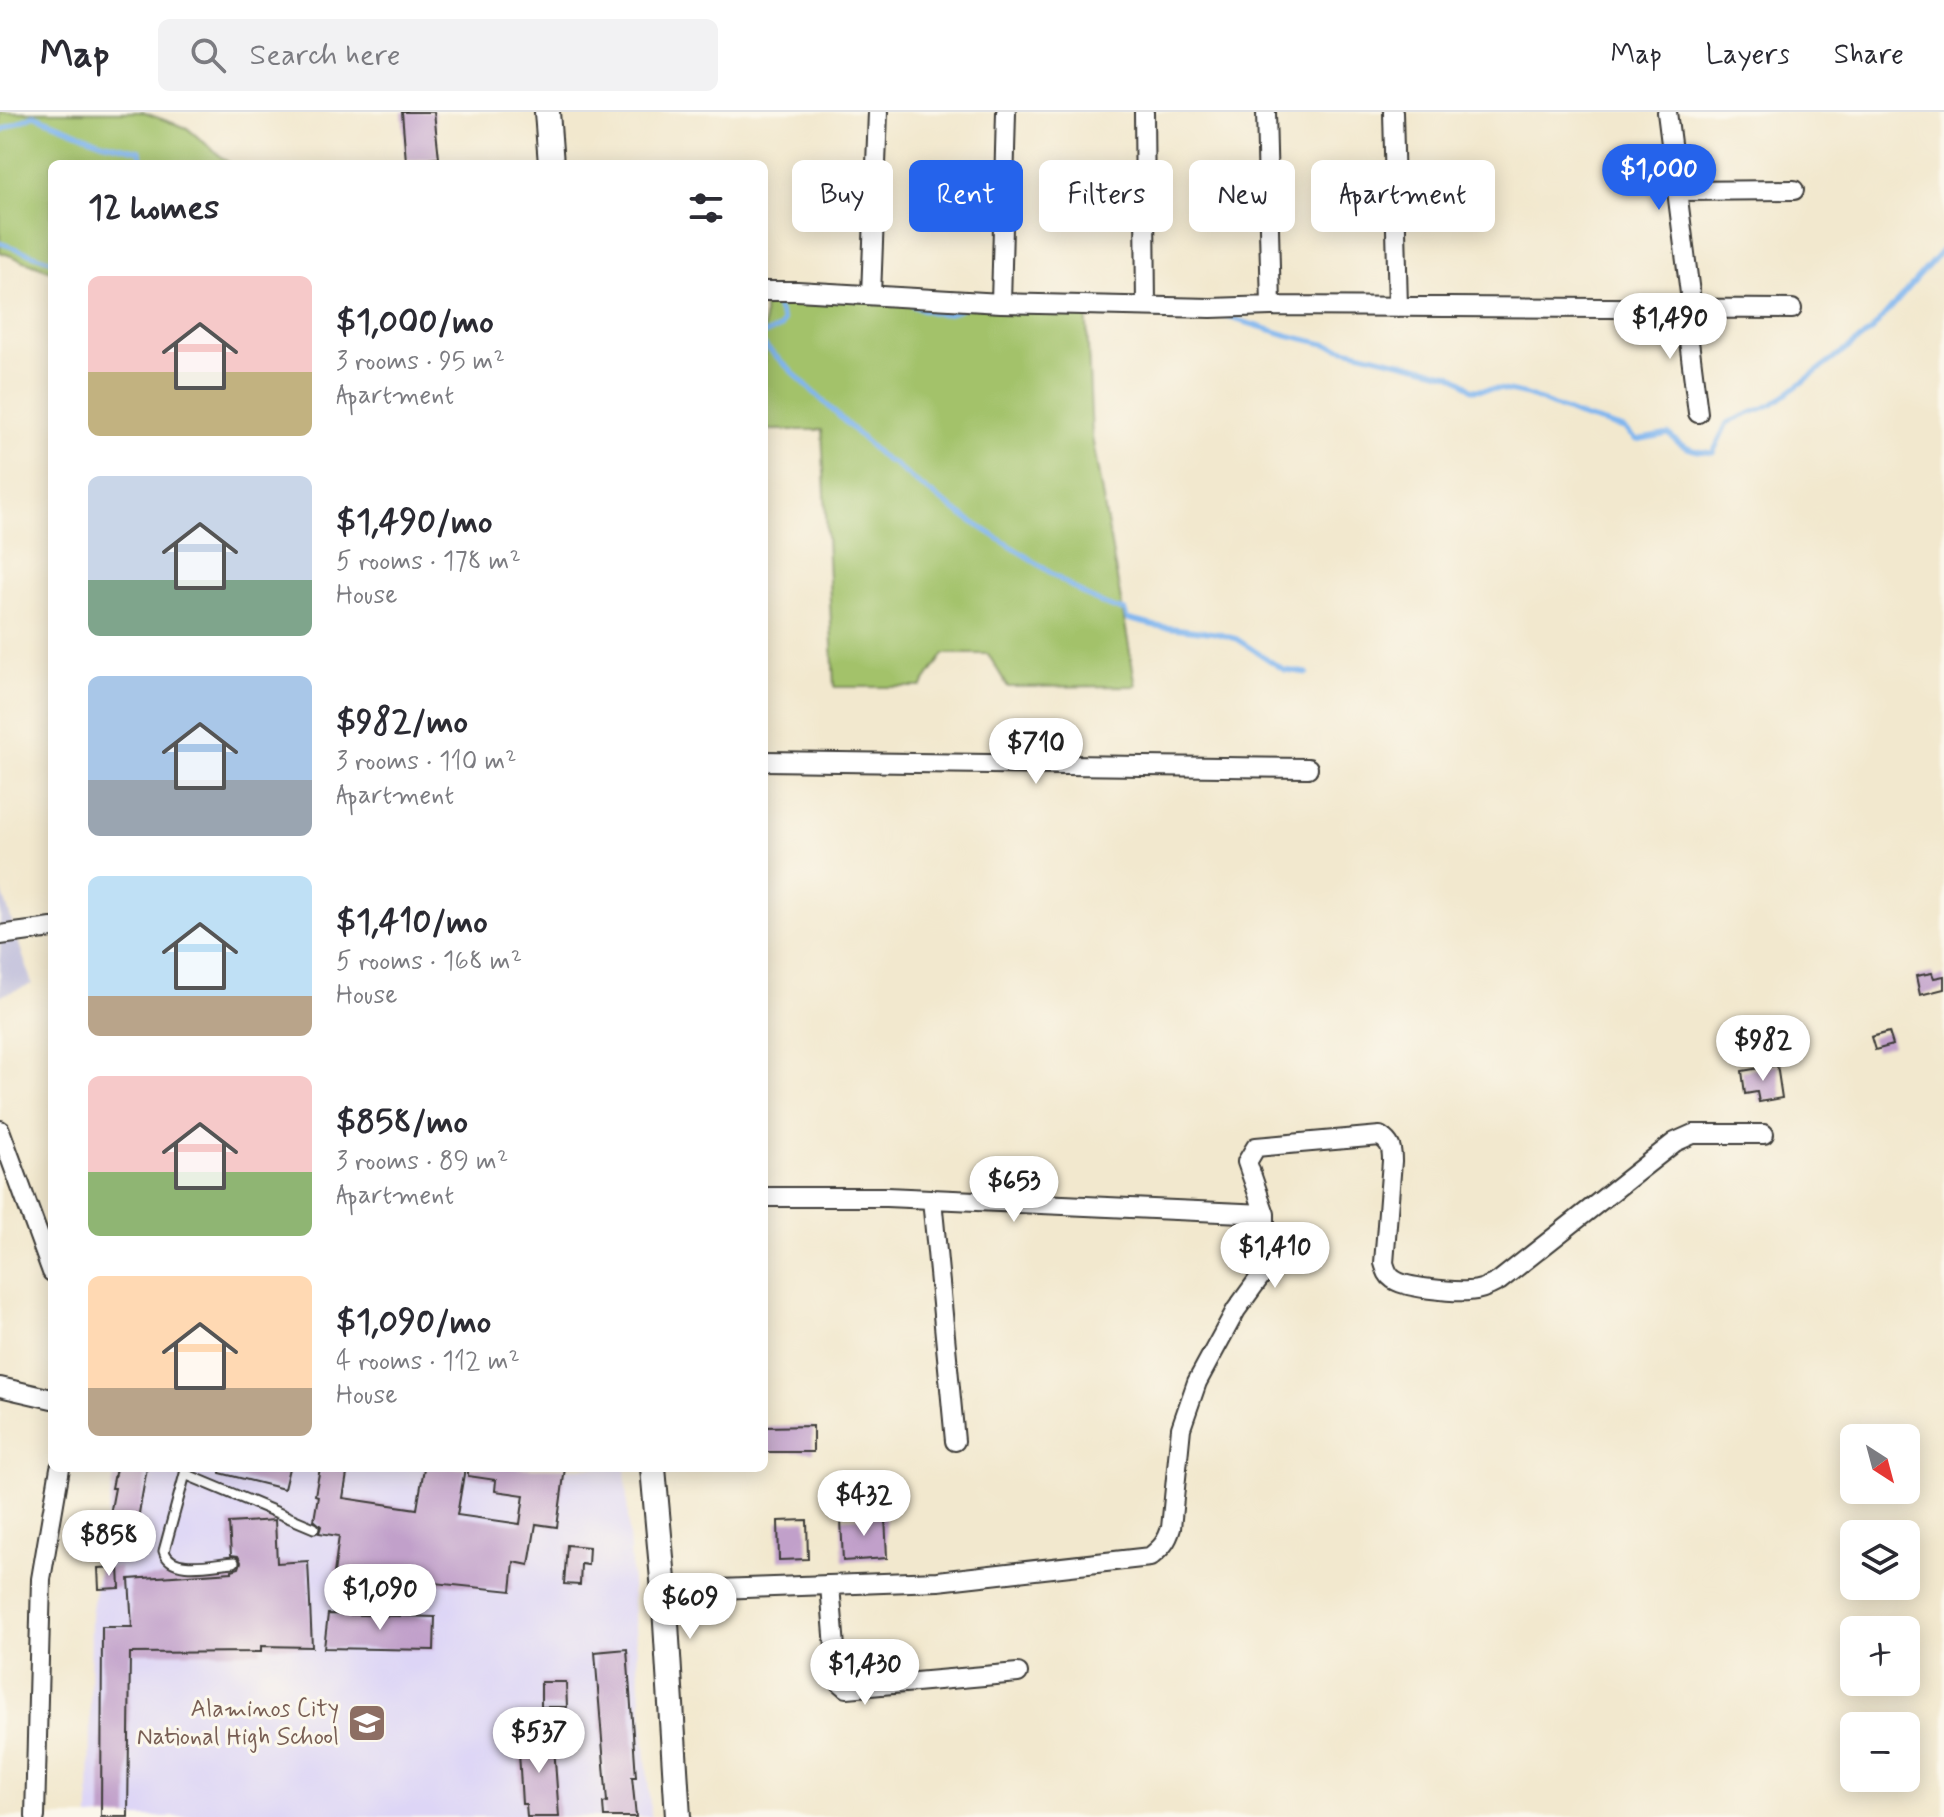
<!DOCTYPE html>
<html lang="en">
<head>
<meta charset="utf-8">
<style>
  body { margin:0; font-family:Mynerve,sans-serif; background:#f2f2f3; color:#2b2b33; height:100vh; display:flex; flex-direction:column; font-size:30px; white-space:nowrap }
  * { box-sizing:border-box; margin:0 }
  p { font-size:26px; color:#7c7c81 }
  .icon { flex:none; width:44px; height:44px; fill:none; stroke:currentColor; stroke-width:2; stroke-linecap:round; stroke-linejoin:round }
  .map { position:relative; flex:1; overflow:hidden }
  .sheet { position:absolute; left:48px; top:48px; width:720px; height:1312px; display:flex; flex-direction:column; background:#fff; border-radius:12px; box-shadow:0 4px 20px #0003 }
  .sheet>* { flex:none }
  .banner { position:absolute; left:792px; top:48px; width:760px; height:72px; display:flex; gap:16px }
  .needle { width:52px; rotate:144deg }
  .fabs { position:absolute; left:1840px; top:1312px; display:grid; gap:16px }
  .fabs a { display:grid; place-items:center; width:80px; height:80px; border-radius:12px; background:#fff; box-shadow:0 4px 20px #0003; font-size:40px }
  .price { position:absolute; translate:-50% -68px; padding:0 18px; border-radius:28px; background:#fff; color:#222; font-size:26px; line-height:52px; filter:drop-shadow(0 2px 4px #0008) }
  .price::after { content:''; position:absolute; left:50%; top:48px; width:24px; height:18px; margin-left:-12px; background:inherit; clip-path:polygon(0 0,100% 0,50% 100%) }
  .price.active { background:#2563eb; color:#fff }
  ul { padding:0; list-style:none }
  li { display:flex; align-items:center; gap:24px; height:200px; padding:0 40px }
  li span { display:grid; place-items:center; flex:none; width:224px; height:160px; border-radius:12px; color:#555 }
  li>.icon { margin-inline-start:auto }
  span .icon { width:96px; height:96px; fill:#fffc; stroke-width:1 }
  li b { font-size:34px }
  h2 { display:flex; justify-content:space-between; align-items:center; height:96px; padding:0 40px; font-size:34px }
  .pill { padding:0 28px; border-radius:12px; background:#fff; box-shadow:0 4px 20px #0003; font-size:28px; line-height:72px }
  .pill.active { background:#2563eb; color:#fff }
  header { display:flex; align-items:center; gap:48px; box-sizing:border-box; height:112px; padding:0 40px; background:#fff; border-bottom:2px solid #e1e1e2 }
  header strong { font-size:38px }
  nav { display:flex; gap:44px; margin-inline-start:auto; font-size:28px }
  .search { width:560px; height:72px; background:#f2f2f3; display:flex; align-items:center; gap:20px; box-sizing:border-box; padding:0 28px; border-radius:12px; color:#7c7c81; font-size:30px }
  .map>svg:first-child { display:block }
  .built { fill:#ddd5f6 }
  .industrial { fill:#c2c1dc }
  .green { fill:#a3c26b; stroke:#606f44; stroke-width:2 }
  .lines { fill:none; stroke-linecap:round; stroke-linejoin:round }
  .stream { stroke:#80b6ef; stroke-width:5 }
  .building { fill:#c1a0ca }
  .lane-casing { stroke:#3c3b37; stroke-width:13 }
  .street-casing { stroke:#3c3b37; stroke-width:22 }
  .secondary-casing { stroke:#3c3b37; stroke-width:28 }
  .lane { stroke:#fff; stroke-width:9 }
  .street { stroke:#fff; stroke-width:18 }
  .secondary { stroke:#fff; stroke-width:24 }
  .labels { text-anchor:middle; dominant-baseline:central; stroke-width:6; stroke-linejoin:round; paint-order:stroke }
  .education-label { font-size:24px; fill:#785e54; stroke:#fbf7ec; text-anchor:end }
</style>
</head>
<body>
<header>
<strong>Map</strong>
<div class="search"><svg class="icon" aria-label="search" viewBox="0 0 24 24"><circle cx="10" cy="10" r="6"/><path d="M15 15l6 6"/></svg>Search here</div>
<nav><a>Map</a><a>Layers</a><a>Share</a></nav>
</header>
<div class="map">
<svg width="1944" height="1705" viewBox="0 0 1944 1705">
  <rect width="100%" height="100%" fill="#fbf7ec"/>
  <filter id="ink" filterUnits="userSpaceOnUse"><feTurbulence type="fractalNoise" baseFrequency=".0125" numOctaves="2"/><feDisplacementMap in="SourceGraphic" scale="16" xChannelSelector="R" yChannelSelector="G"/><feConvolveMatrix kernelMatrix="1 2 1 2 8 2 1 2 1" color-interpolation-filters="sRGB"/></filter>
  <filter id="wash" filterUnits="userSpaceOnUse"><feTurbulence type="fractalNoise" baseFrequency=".006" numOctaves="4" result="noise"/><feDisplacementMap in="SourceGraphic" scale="32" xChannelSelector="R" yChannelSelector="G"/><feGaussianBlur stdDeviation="1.8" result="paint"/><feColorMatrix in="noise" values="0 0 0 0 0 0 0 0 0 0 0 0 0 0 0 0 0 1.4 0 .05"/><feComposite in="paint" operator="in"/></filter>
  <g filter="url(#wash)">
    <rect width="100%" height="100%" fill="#f2e8ce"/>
    <path class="built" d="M 115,1356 L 625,1356 L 634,1504 L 651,1705 L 89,1705 L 91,1503 Z"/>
    <path class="industrial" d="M 0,773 L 32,872 L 0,884 Z"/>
    <path class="green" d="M 0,0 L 142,0 L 187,16 L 230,52 L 52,52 L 52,159 L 0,140 Z
      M 764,180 L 1086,189 L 1092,325 L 1136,574 L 1008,575 L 988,542 L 944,542 L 921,575 L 834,575 L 822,318 L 764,318 Z"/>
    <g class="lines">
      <path class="stream" d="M 0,19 L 34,3 L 101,30 L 140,39 L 142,52
        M 0,131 L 52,149
        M 913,194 C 932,201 946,207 964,195
        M 1221,203 L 1287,223 L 1450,262 L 1463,269 L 1472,278 L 1499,277 L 1527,283 L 1576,303 L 1624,317 L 1636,328 L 1669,322 C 1682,337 1694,339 1713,341 L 1727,311 L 1773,292 L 1870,220 L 1944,136
        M 764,222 L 780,216 L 783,209 L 773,186 L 778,185
        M 764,233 L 885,348 L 893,351 C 931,385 985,418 1029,446 C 1058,465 1089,491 1125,499 L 1127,507 L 1156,514 L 1216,521 L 1237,527 L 1284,558 L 1307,561"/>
    </g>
    <g id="blocks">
      <path class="building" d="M 402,0 L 434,0 L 439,46 L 406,49 Z
        M 1932,861 L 1934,866 L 1944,864 L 1944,877 L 1920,883 L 1916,864 Z
        M 1889,920 L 1893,933 L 1875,938 L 1871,925 Z
        M 1777,953 L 1782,986 L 1759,990 L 1757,980 L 1745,982 L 1742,959 Z
        M 813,1314 L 813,1340 L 764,1340 L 764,1315 Z
        M 116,1356 L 147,1356 L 133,1435 L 105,1429 L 115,1376 L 112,1376 Z
        M 220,1356 L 289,1356 L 284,1377 L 220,1361 Z
        M 320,1356 L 348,1356 L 343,1386 L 417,1397 L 424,1356 L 465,1356 L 457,1403 L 520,1412 L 524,1383 L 495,1379 L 496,1368 L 468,1364 L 468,1356 L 565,1356 L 557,1415 L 536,1412 L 529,1453 L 514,1450 L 511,1479 L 406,1468 L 405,1478 L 333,1469 L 339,1424 L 319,1421 L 321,1414 L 314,1408 L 318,1384 L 315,1383 Z
        M 885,1404 L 887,1446 L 843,1449 L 841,1407 Z
        M 275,1408 L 277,1451 L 308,1449 L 312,1535 L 261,1534 L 261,1540 L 130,1541 L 128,1705 L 101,1705 L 102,1515 L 132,1515 L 129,1467 L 232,1460 L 232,1458 L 239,1456 L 241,1450 L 238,1444 L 231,1443 L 229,1411 Z
        M 807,1408 L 808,1447 L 779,1448 L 778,1409 Z
        M 567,1433 L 589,1435 L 588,1453 L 581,1452 L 580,1473 L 564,1472 Z
        M 119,1455 L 120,1476 L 99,1477 L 98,1456 Z
        M 328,1502 L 435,1505 L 434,1538 L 324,1536 Z
        M 627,1537 L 636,1665 L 632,1665 L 636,1705 L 604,1705 L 603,1691 L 607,1690 L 595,1540 Z
        M 541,1570 L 566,1570 L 567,1595 L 541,1595 Z
        M 553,1620 L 559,1705 L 527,1705 L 526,1692 L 522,1692 L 518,1622 Z"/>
    </g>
  </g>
  <g filter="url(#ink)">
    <use href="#blocks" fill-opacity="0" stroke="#3c3b37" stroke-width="2"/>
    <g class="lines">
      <g class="lane-casing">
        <path id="lane" d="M 186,1356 L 185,1362 L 314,1416
          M 185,1362 L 164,1439 C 171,1463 214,1451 234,1450"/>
      </g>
      <g class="street-casing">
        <path id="street" d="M 1144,0 L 1146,193
          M 1266,0 L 1271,194
          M 1393,0 L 1398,195
          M 1667,0 L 1692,197 L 1688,221 L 1698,301
          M 1678,79 L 1794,78
          M 764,179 L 797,179 L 1001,191 L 1211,196 L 1271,194 L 1792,197
          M 871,183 L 878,0
          M 1001,191 L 1006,0
          M 764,649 L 1308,656
          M 0,823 L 52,816
          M 0,1018 L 52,1160
          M 764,1085 L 886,1085 L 1265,1102
          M 932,1087 L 955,1329
          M 0,1275 L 52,1287
          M 830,1473 L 837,1561 L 840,1570 L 847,1576 L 1018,1561
          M 664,1479 L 938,1469 L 1150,1445 C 1161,1436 1167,1430 1171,1416 L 1181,1316 L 1197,1270 L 1236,1198 L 1260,1165 L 1265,1136 L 1265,1102 L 1247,1050 L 1256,1035 L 1380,1024 C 1391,1031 1392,1037 1392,1049 L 1384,1151 C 1386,1157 1387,1163 1393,1167 C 1404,1176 1453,1180 1469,1179 C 1480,1179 1490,1174 1499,1169 L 1675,1030 L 1693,1022 L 1764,1022
          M 35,1705 L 41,1467 L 60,1356"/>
      </g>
      <g class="secondary-casing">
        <path id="secondary" d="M 547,0 L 551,52
          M 653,1356 L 664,1479 L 678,1705"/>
      </g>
      <use href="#lane" class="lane"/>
      <use href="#street" class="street"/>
      <use href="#secondary" class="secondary"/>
    </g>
  </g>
  <defs>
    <g id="school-square" transform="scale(2)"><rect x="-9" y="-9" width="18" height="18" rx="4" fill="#8d6e63" stroke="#fbf7ec"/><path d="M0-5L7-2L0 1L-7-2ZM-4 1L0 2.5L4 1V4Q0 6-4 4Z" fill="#fff"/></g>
  </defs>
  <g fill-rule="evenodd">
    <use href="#school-square" x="367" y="1611"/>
  </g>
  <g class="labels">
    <g class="education-label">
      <text x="339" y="1597">Alaminos City<tspan x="339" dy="28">National High School</tspan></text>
    </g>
  </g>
</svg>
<div class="fabs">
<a><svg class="needle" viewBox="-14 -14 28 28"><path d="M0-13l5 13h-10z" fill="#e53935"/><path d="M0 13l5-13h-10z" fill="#7c7c81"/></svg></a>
<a><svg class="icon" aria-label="layers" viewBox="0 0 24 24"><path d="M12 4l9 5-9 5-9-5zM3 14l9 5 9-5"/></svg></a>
<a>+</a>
<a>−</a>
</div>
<b class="price active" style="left:1659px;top:100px">$1,000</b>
<b class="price" style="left:1670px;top:249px">$1,490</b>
<b class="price" style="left:1036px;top:674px">$710</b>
<b class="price" style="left:1763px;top:971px">$982</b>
<b class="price" style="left:1014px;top:1112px">$653</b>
<b class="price" style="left:1275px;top:1178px">$1,410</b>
<b class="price" style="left:864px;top:1426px">$432</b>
<b class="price" style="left:109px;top:1466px">$858</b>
<b class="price" style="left:380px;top:1520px">$1,090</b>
<b class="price" style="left:690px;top:1529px">$609</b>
<b class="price" style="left:865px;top:1595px">$1,430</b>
<b class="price" style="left:539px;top:1663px">$537</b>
<div class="banner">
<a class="pill">Buy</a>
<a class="pill active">Rent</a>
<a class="pill">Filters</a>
<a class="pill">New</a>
<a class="pill">Apartment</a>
</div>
<section class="sheet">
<h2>12 homes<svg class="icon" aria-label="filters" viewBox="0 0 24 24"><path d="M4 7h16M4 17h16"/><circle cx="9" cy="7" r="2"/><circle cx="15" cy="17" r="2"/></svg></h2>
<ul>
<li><span style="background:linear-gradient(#f6c9c9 60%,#c2b280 0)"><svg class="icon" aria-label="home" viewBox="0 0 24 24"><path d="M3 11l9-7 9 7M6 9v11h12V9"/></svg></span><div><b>$1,000/mo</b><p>3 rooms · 95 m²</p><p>Apartment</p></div></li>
<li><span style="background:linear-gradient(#c9d6e8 65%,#7fa58c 0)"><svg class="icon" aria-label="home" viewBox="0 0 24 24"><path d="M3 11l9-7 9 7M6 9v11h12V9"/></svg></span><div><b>$1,490/mo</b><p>5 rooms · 178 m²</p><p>House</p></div></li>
<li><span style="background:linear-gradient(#a9c7e8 65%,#9aa5b1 0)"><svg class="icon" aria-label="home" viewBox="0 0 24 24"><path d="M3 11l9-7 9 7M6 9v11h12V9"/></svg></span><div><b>$982/mo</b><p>3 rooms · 110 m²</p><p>Apartment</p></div></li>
<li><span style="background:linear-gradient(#bfe0f5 75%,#b9a48a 0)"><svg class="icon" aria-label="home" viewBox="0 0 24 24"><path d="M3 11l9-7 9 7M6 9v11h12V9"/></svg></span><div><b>$1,410/mo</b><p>5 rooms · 168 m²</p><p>House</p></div></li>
<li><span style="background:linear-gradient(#f6c9c9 60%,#8fb573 0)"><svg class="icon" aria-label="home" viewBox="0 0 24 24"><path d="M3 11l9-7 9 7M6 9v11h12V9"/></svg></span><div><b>$858/mo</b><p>3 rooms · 89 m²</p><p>Apartment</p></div></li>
<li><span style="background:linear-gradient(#ffd9b3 70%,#b9a48a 0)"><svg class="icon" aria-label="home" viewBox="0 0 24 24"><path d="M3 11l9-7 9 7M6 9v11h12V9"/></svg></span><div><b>$1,090/mo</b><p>4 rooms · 112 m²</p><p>House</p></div></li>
</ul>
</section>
</div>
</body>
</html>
